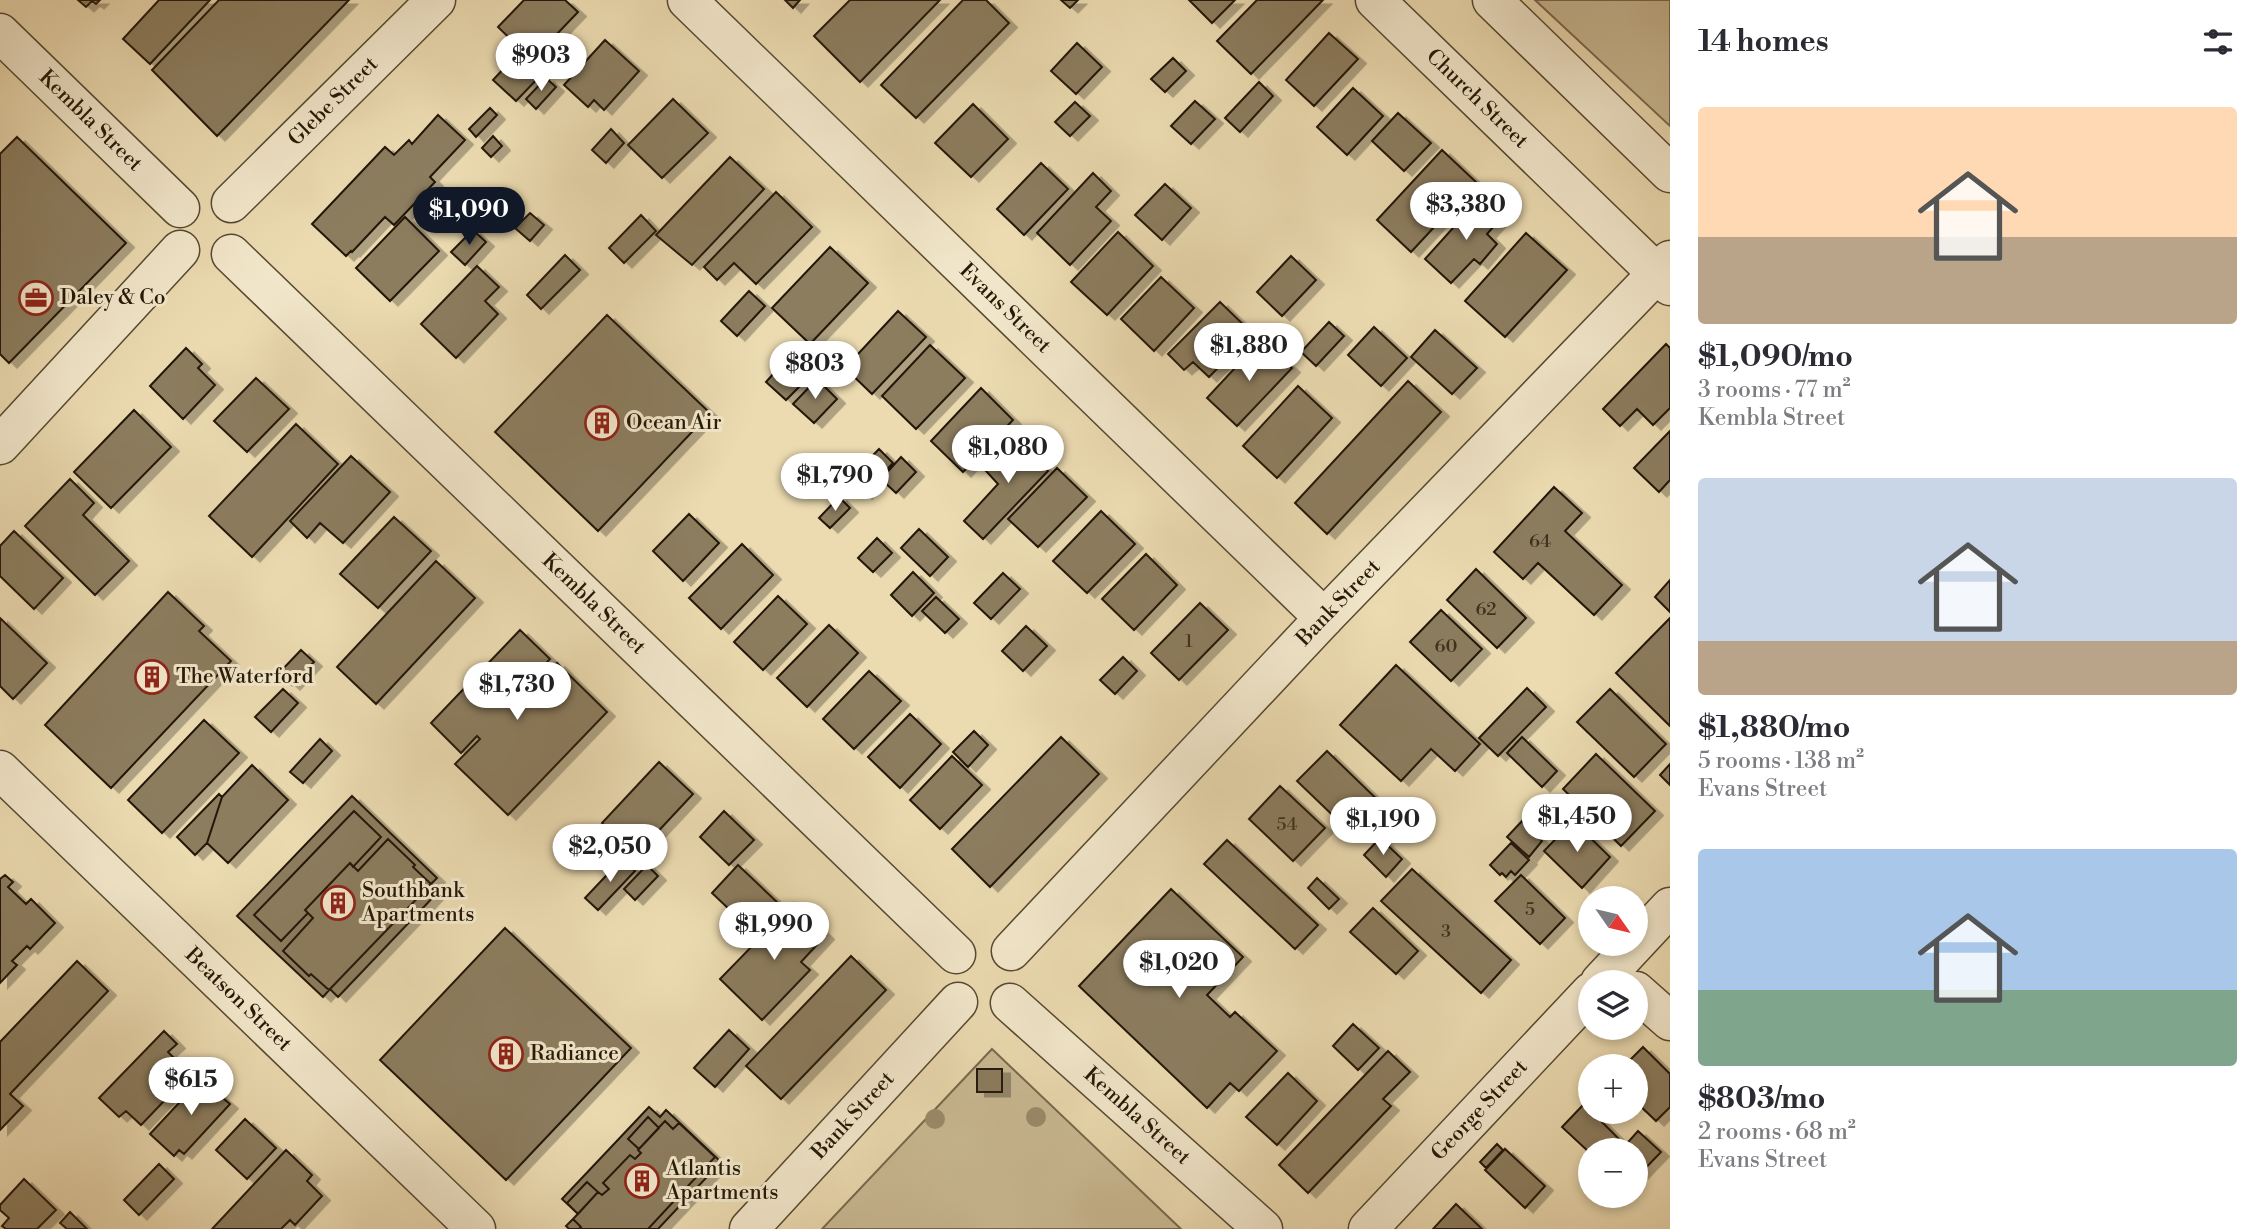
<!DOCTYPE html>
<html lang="en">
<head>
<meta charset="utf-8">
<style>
  body { margin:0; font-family:"Libre Bodoni",serif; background:#f7f7f7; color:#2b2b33; height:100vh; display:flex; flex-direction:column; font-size:26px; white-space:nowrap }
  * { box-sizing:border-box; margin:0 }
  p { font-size:23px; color:#7c7c81 }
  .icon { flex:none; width:38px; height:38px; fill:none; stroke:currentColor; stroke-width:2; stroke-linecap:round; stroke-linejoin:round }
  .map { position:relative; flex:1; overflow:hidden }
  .drawer { display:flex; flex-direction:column; background:#fff; width:595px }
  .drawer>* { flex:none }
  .needle { width:46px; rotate:124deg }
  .buttons { position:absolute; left:1578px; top:886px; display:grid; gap:14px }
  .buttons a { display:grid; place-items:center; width:70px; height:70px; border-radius:50%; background:#fff; box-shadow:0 4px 10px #0003; font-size:35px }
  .price { position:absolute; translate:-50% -60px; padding:0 16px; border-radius:24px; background:#fff; color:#222; font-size:23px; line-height:46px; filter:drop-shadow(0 2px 4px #0008) }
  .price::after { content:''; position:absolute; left:50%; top:42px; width:21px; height:16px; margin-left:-10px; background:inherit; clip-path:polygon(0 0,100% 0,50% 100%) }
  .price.current { background:#111827; color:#fff }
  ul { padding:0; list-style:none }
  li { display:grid; align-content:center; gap:14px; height:371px; padding:0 28px }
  li span { display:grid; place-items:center; height:217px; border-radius:7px; color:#555 }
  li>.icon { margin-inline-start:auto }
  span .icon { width:126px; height:126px; fill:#fffc; stroke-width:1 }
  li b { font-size:30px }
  h2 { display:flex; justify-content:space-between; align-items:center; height:84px; padding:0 28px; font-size:30px }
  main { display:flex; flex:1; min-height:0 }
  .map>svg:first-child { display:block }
  .green { fill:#caba94; stroke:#77694e; stroke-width:2 }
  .building { fill:#8c7d5f; stroke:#241807; stroke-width:2; filter:url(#shadow) }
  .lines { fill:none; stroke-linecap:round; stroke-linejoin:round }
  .minor-casing { stroke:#564932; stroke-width:41 }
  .minor { stroke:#f3e8cc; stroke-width:38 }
  .tree { fill:#9a8b6b }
  .labels { text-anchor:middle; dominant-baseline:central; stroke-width:6; stroke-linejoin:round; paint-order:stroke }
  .number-label { font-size:18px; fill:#3e311d }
  .street-label { font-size:21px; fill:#241807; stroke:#f3e8cc }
  .poi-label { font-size:21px; fill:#241807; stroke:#f3e8cc; text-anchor:start }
</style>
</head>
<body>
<main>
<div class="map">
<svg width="1670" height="1229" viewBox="0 0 1670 1229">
  <defs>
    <filter id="shadow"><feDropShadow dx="8" dy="4.5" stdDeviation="0" flood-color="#0004"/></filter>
  </defs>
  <rect width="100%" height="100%" fill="#ecdbb1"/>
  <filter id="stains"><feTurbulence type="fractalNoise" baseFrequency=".00286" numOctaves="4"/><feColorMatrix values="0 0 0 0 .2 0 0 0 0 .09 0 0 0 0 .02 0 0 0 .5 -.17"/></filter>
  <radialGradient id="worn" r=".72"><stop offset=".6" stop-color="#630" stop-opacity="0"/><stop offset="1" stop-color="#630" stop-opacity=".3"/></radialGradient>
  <path class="green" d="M 1535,0 L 1670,0 L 1670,126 Z
    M 992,1049 L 1181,1229 L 822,1229 Z"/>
  <path class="building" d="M 78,0 L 100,0 L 96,4 L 92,1 L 86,7 Z
    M 159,0 L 210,0 L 150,64 L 123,39 Z
    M 219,0 L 349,0 L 217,136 L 152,70 Z
    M 524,0 L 565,0 L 578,12 L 532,60 L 498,27 Z
    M 785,0 L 800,0 L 793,8 Z
    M 850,0 L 940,0 L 860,82 L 814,36 Z
    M 963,0 L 986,0 L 1009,23 L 916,118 L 881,85 Z
    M 1061,0 L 1078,0 L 1070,8 Z
    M 1189,0 L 1235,0 L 1212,23 Z
    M 1257,0 L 1323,0 L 1251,74 L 1217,41 Z
    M 1329,33 L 1358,59 L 1314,106 L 1286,80 Z
    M 605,40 L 639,71 L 604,110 L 594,100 L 588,107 L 564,85 Z
    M 1077,43 L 1102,67 L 1076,94 L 1051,71 Z
    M 519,52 L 542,74 L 516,101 L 493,80 Z
    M 1173,58 L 1186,71 L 1165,92 L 1151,79 Z
    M 546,78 L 556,87 L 536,109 L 526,99 Z
    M 1259,82 L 1273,96 L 1240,132 L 1225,118 Z
    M 1353,88 L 1383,116 L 1347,155 L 1317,127 Z
    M 673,99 L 708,133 L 662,178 L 628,145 Z
    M 1195,101 L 1215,119 L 1191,144 L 1171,126 Z
    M 1075,102 L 1090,116 L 1070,136 L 1055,122 Z
    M 973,104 L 1008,139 L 971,177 L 935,143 Z
    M 490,108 L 497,115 L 476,137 L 469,129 Z
    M 1398,113 L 1431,143 L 1404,171 L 1372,141 Z
    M 438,115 L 465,140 L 430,177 L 435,182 L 394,225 L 385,217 L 352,252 L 351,251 L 346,256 L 312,224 L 385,147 L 394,155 L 409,140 L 412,144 Z
    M 611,129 L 624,143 L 606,163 L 592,150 Z
    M 493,136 L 502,146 L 491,157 L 482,148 Z
    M 17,137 L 126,243 L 9,363 L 0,354 L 0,154 Z
    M 1442,150 L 1476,182 L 1411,252 L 1377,220 Z
    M 730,157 L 764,189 L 692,265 L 656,235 Z
    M 1041,163 L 1068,189 L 1024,235 L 997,209 Z
    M 1093,173 L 1111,191 L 1096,207 L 1111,221 L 1070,265 L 1037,233 Z
    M 1165,184 L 1191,208 L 1162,240 L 1135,215 Z
    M 776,192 L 812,227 L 756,284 L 734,263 L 717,280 L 704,267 Z
    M 1481,197 L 1502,217 L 1487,234 L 1497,244 L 1480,264 L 1474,259 L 1451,283 L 1425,259 Z
    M 530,213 L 544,225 L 530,241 L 515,228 Z
    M 641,215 L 656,231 L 624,263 L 609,248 Z
    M 405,217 L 439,251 L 390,301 L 356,268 Z
    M 473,230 L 486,242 L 465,265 L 451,252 Z
    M 1118,232 L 1153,266 L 1107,315 L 1071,282 Z
    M 1526,233 L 1567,270 L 1505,337 L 1465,301 Z
    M 830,247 L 868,283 L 810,344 L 772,308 Z
    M 565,255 L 580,270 L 541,309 L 527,295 Z
    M 1291,256 L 1316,280 L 1282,316 L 1257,292 Z
    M 477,266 L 499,287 L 485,301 L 498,314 L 456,358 L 421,324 Z
    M 1161,277 L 1194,308 L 1154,351 L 1121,319 Z
    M 749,291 L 765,306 L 737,336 L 721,321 Z
    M 1220,302 L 1252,333 L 1209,377 L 1193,362 L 1184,370 L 1168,354 Z
    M 898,311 L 926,337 L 872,394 L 845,368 Z
    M 607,315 L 710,413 L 598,531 L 495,432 Z
    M 1329,322 L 1344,336 L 1316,366 L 1301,352 Z
    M 1374,327 L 1407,358 L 1381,386 L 1348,355 Z
    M 1435,330 L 1477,368 L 1452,394 L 1411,357 Z
    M 1261,340 L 1292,368 L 1237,426 L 1207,398 Z
    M 1666,344 L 1670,348 L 1670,408 L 1653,425 L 1637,409 L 1620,426 L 1603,409 Z
    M 930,345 L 965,378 L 916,429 L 882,396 Z
    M 186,348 L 202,364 L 198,368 L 215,385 L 183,419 L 150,386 Z
    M 792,353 L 813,373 L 786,400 L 766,382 Z
    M 256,378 L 289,409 L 247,452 L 214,421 Z
    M 817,379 L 837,399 L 814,423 L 793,404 Z
    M 1408,381 L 1441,412 L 1327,534 L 1295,503 Z
    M 1298,386 L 1332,418 L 1277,478 L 1243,446 Z
    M 981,388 L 1013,420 L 963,472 L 931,441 Z
    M 134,410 L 171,447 L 111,508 L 74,472 Z
    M 296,424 L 338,464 L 252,557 L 209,516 Z
    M 1670,431 L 1670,480 L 1659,492 L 1634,468 Z
    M 1023,433 L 1040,449 L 1032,456 L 1048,471 L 983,539 L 964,521 L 998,484 L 986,471 Z
    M 879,449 L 893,463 L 864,494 L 849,480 Z
    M 351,456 L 390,492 L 343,543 L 320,523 L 307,538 L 290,521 Z
    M 901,457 L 916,472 L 896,493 L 881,479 Z
    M 1057,468 L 1087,497 L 1038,547 L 1008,519 Z
    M 70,479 L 94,503 L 83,515 L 129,561 L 95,595 L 25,526 Z
    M 1554,487 L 1582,513 L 1565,531 L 1622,585 L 1594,615 L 1538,563 L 1523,579 L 1494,552 Z
    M 839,497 L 850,508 L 830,528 L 819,518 Z
    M 1101,511 L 1135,544 L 1087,593 L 1053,561 Z
    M 689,514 L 719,543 L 683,581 L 653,551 Z
    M 394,517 L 431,551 L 378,608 L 340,574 Z
    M 919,529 L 948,557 L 930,576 L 901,548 Z
    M 14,531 L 63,578 L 34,609 L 0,576 L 0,546 Z
    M 877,538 L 892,553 L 873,572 L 858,558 Z
    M 742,544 L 773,575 L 721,629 L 689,598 Z
    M 1146,554 L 1177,585 L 1134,630 L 1102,599 Z
    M 436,561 L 475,598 L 376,704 L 337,667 Z
    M 1476,569 L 1526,618 L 1497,648 L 1447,600 Z
    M 913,572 L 934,593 L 912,616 L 891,595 Z
    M 1003,573 L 1020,589 L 991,619 L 974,603 Z
    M 1670,580 L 1670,612 L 1655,597 Z
    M 168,592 L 204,626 L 199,631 L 231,661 L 111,788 L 45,725 Z
    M 778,596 L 807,624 L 763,670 L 734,642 Z
    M 936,597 L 959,619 L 945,633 L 922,611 Z
    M 1200,603 L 1228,630 L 1179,680 L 1151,653 Z
    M 1441,610 L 1482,649 L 1451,681 L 1410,642 Z
    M 0,618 L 47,663 L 13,699 L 0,686 Z
    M 1670,618 L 1670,726 L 1616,673 Z
    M 829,625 L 858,653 L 807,707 L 777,678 Z
    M 1026,626 L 1047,646 L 1023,671 L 1002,651 Z
    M 520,630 L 550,659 L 532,678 L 537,683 L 557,663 L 607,712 L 508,815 L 455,764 L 480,739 L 477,736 L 461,753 L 431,723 Z
    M 301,650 L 314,662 L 292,685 L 279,673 Z
    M 1123,657 L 1137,671 L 1115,694 L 1100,680 Z
    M 1396,665 L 1480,744 L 1455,771 L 1431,749 L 1401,781 L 1340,725 Z
    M 869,671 L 901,701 L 854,749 L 823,719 Z
    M 1527,688 L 1546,707 L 1498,756 L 1479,738 Z
    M 283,689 L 298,703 L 271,732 L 255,717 Z
    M 1610,689 L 1666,744 L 1634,777 L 1577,722 Z
    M 910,714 L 941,744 L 900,788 L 868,757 Z
    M 204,720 L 239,753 L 162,833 L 128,800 Z
    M 974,731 L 988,745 L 968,767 L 953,752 Z
    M 1061,737 L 1099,774 L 990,887 L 952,849 Z
    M 1522,737 L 1557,771 L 1542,787 L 1507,753 Z
    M 320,739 L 332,751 L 303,783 L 290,772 Z
    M 1327,751 L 1386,808 L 1375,819 L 1366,809 L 1347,829 L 1297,781 Z
    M 1596,754 L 1655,811 L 1621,846 L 1563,789 Z
    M 952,756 L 982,785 L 940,829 L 910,800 Z
    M 659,762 L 693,794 L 636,855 L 602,823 Z
    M 1670,764 L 1670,785 L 1660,775 Z
    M 252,765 L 288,800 L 228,863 L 207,843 L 222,797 Z
    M 1280,786 L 1325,828 L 1293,861 L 1249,819 Z
    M 219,794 L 222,797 L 207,843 L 195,855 L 177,837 Z
    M 352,796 L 437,878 L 431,884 L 439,891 L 338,997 L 330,989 L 323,997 L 237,916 Z
    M 354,811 L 381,837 L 353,867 L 350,863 L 305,910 L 308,913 L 281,941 L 254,915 Z
    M 724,811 L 754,840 L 729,865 L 700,837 Z
    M 1522,821 L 1542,841 L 1529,857 L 1507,837 Z
    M 1573,821 L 1610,857 L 1582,888 L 1544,851 Z
    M 1380,838 L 1402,859 L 1386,877 L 1364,855 Z
    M 388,839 L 415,865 L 413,867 L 431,884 L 329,990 L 311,974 L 309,976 L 283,951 L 313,918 L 305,910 L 350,863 L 358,871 Z
    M 1227,840 L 1318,925 L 1295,949 L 1204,864 Z
    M 1511,843 L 1529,860 L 1515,875 L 1511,871 L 1506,877 L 1502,873 L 1500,875 L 1490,865 Z
    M 622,859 L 635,871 L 598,910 L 585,898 Z
    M 647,865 L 658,876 L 635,900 L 624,889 Z
    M 738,865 L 778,903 L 752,931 L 712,893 Z
    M 1412,869 L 1511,960 L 1481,993 L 1381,901 Z
    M 5,875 L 13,882 L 8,887 L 26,904 L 31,899 L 55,923 L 30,949 L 27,946 L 12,961 L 17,965 L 0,983 L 0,879 Z
    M 1521,875 L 1565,918 L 1540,944 L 1495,901 Z
    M 1317,878 L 1339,899 L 1329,909 L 1308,888 Z
    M 1171,889 L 1243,957 L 1207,995 L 1230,1017 L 1235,1012 L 1277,1051 L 1239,1091 L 1230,1083 L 1207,1108 L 1079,986 Z
    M 794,903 L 826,935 L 801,962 L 810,970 L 762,1020 L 720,979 Z
    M 1373,908 L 1418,951 L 1396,974 L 1350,932 Z
    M 505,928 L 631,1048 L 506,1180 L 380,1060 Z
    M 851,956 L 886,990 L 781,1099 L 746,1066 Z
    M 77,961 L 108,991 L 10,1094 L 23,1106 L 0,1130 L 0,1042 Z
    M 1353,1024 L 1379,1048 L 1358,1070 L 1333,1046 Z
    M 729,1030 L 749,1049 L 715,1087 L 694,1068 Z
    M 164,1031 L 177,1044 L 168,1052 L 181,1065 L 157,1090 L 166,1099 L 141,1125 L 126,1111 L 119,1117 L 99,1098 Z
    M 1643,1047 L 1670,1074 L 1670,1107 L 1656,1121 L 1636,1102 L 1636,1066 L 1624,1066 Z
    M 1388,1051 L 1410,1072 L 1383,1099 L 1391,1106 L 1308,1193 L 1279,1165 Z
    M 977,1069 L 1002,1069 L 1002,1092 L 977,1092 Z
    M 1288,1073 L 1317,1101 L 1277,1145 L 1246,1117 Z
    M 204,1076 L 212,1077 L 220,1083 L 218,1094 L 230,1104 L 184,1154 L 179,1150 L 174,1156 L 150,1134 Z
    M 1584,1104 L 1624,1144 L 1619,1150 L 1591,1150 L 1591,1154 L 1562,1127 Z
    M 649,1107 L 660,1117 L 666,1110 L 721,1162 L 658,1229 L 569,1229 L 566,1226 L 578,1214 L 562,1199 Z
    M 648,1117 L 659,1128 L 639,1149 L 628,1139 Z
    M 245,1119 L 276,1148 L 247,1179 L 216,1150 Z
    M 665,1121 L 673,1129 L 679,1123 L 715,1157 L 648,1229 L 579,1229 L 581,1227 L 573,1219 L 598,1192 L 602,1195 L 609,1189 L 603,1183 L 630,1155 L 635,1159 L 641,1153 L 638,1150 Z
    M 1638,1131 L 1661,1152 L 1636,1178 L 1636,1150 L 1621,1150 Z
    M 1497,1144 L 1503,1150 L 1486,1168 L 1480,1162 Z
    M 1505,1149 L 1545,1186 L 1525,1208 L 1485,1170 Z
    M 286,1150 L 312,1175 L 307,1181 L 322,1196 L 295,1225 L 290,1220 L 281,1229 L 212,1229 Z
    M 159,1164 L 174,1179 L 139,1215 L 124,1200 Z
    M 24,1179 L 56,1210 L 37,1229 L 6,1229 L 2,1226 L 9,1218 L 0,1210 L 0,1205 Z
    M 587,1182 L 598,1192 L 578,1214 L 567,1203 Z
    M 1456,1204 L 1482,1229 L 1433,1229 Z
    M 70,1212 L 87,1229 L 67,1229 L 60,1223 Z"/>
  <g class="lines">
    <g class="minor-casing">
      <g id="minor">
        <path id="s1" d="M 687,0 L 1324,618"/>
        <path id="s2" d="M 1375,0 L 1670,286"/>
        <path d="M 1492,0 L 1670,173"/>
        <path id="s3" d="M 0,33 L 180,208"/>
        <path id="s4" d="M 231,203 L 436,0"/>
        <path id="s5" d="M 231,254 L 956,954"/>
        <path d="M 0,445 L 180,250"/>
        <path id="s6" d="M 0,770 L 476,1229"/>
        <path id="s7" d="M 1011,951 L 1324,618 L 1670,260"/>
        <path d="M 1600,982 L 1670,907"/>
        <path d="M 1636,991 L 1670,1021"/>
        <path id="s8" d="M 1010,1003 L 1263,1229"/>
        <path id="s9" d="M 749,1229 L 958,1002"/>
        <path id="s10" d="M 1368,1229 L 1591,992"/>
      </g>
    </g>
    <use href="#minor" class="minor"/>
  </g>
  <g class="tree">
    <circle cx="1036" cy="1117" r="10"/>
    <circle cx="935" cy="1119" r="10"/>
  </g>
  <defs>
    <g id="office-ring" transform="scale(1.75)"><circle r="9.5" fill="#f3e8cc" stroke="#8f2418" stroke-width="1.5"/><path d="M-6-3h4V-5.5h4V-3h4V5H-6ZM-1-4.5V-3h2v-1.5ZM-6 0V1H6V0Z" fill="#8f2418"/></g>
    <g id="building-ring" transform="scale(1.75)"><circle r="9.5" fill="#f3e8cc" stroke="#8f2418" stroke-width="1.5"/><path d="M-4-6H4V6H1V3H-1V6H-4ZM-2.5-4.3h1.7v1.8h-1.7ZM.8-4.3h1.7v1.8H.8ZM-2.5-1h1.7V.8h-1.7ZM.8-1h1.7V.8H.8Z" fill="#8f2418"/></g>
  </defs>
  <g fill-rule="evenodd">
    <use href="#office-ring" x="36" y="298"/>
    <use href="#building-ring" x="602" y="423"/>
    <use href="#building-ring" x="152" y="677"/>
    <use href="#building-ring" x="338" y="903"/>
    <use href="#building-ring" x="506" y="1054"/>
    <use href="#building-ring" x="642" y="1181"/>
  </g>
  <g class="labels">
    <g class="number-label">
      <text x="1540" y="541">64</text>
      <text x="1486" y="609">62</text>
      <text x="1189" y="641">1</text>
      <text x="1446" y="646">60</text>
      <text x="1287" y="824">54</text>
      <text x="1530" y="909">5</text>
      <text x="1446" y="931">3</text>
    </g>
    <g class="street-label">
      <text stroke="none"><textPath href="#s2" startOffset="142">Church Street</textPath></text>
      <text stroke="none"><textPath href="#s4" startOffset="144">Glebe Street</textPath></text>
      <text stroke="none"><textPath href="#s3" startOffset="126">Kembla Street</textPath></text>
      <text stroke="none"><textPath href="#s1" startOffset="443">Evans Street</textPath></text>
      <text stroke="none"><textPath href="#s7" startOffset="478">Bank Street</textPath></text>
      <text stroke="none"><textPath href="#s5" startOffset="504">Kembla Street</textPath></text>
      <text stroke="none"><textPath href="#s6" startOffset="331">Beatson Street</textPath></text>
      <text stroke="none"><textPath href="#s10" startOffset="163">George Street</textPath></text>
      <text stroke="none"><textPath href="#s9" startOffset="154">Bank Street</textPath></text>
      <text stroke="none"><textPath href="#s8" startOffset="170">Kembla Street</textPath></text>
    </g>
    <g class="poi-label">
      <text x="60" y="298">Daley &amp; Co</text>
      <text x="626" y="423">Ocean Air</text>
      <text x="176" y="677">The Waterford</text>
      <text x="362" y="891">Southbank<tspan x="362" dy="24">Apartments</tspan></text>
      <text x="530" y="1054">Radiance</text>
      <text x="666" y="1169">Atlantis<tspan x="666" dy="24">Apartments</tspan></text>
    </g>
  </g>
  <rect width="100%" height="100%" filter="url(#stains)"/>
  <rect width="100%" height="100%" fill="url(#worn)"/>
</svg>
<div class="buttons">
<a><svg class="needle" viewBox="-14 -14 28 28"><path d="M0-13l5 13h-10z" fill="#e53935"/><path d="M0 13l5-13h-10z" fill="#7c7c81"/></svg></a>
<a><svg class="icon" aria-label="layers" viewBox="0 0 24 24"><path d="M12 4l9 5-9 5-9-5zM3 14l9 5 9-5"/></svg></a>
<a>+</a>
<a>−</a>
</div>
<b class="price" style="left:541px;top:93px">$903</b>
<b class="price" style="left:1466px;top:242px">$3,380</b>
<b class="price current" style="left:469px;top:247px">$1,090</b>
<b class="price" style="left:1249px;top:383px">$1,880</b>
<b class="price" style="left:815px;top:401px">$803</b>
<b class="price" style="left:1008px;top:485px">$1,080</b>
<b class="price" style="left:835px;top:513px">$1,790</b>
<b class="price" style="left:517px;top:722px">$1,730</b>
<b class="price" style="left:1577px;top:854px">$1,450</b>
<b class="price" style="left:1383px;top:857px">$1,190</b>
<b class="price" style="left:610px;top:884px">$2,050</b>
<b class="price" style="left:774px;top:962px">$1,990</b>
<b class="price" style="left:1179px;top:1000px">$1,020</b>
<b class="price" style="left:191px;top:1117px">$615</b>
</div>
<section class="drawer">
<h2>14 homes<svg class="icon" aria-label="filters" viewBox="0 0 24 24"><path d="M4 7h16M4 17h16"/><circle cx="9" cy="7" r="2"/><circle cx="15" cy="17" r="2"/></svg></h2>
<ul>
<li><span style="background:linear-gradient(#ffd9b3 60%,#b9a48a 0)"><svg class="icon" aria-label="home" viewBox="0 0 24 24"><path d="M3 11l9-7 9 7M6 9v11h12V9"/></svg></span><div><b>$1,090/mo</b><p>3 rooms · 77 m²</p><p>Kembla Street</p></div></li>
<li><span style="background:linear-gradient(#c9d6e8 75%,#b9a48a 0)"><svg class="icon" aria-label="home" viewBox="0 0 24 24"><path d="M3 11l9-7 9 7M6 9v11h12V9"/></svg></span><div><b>$1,880/mo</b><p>5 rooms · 138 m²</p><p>Evans Street</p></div></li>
<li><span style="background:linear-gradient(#a9c7e8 65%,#7fa58c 0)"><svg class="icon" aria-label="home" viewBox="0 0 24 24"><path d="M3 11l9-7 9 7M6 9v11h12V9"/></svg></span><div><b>$803/mo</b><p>2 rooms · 68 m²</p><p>Evans Street</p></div></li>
</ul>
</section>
</main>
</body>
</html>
